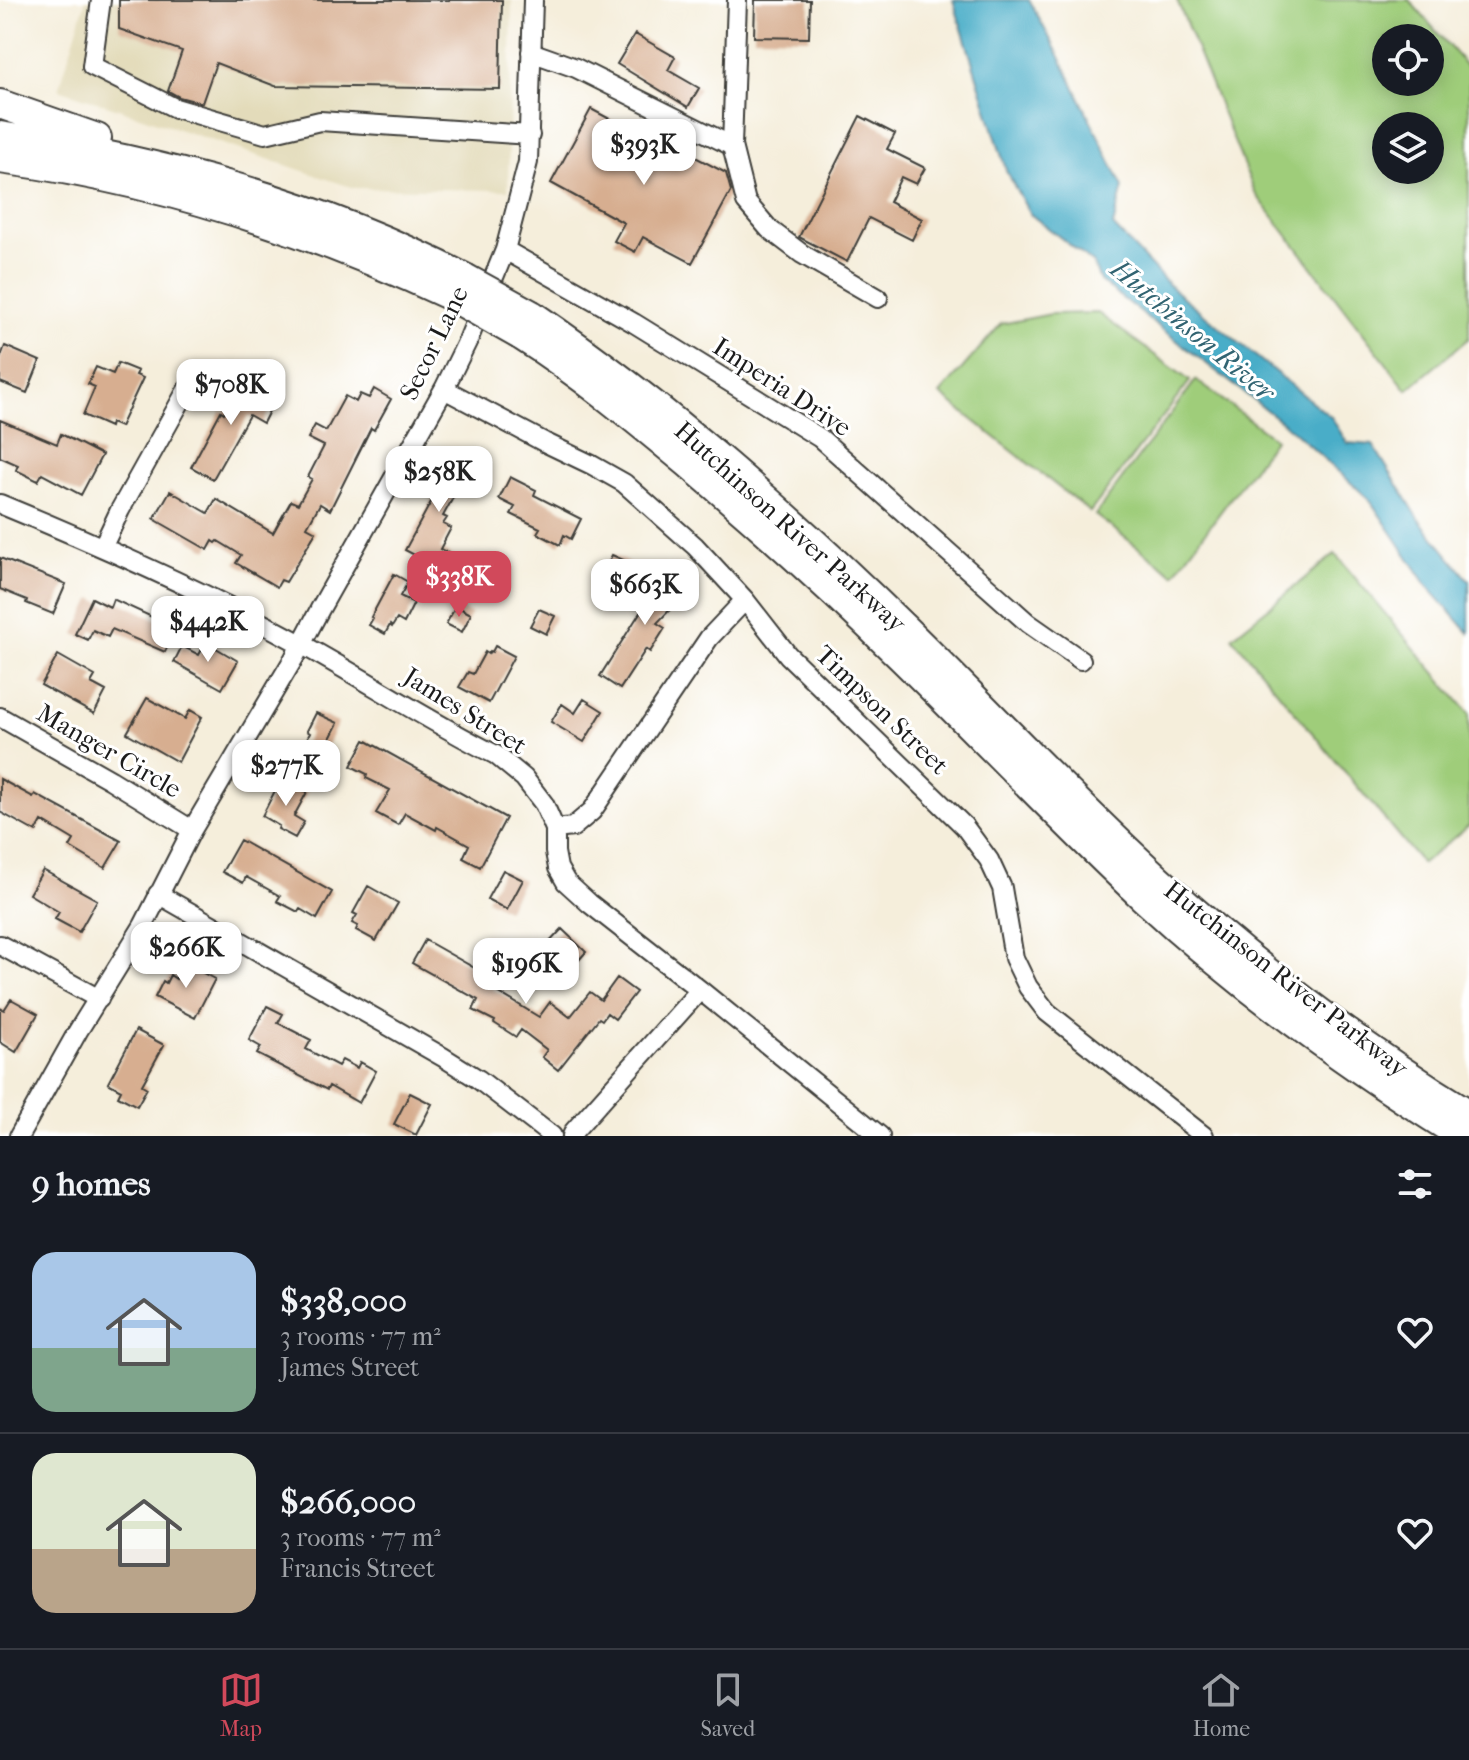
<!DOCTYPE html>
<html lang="en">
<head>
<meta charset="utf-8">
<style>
  body { margin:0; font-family:"IM FELL French Canon",serif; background:#20242c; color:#f1f3f6; height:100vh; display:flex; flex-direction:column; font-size:30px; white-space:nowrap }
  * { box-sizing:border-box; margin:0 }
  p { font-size:26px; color:#9ea1a6 }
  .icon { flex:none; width:44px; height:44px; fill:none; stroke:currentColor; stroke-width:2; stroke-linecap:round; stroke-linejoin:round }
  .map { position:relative; height:1136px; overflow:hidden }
  .panel { display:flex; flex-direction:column; background:#171b24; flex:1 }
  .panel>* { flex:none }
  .buttons { position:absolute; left:1372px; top:24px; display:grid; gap:16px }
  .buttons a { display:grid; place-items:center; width:72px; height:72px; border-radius:50%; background:#171b24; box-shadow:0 4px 20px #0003; font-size:40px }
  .price { position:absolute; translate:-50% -68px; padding:0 18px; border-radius:16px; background:#fff; color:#222; font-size:26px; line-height:52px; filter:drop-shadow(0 2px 4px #0008) }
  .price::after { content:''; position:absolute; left:50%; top:48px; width:24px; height:18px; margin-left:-12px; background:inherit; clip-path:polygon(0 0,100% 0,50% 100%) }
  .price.on { background:#d1495b; color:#fff }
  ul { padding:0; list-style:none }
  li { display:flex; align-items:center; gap:24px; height:200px; padding:0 32px }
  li+li { border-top:2px solid #363941 }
  li span { display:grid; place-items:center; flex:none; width:224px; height:160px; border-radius:24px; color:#555 }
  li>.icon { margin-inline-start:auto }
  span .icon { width:96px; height:96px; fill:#fffc; stroke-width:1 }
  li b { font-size:34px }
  h2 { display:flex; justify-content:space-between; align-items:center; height:96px; padding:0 32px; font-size:34px }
  .tabs { display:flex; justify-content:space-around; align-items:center; height:112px; border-top:2px solid #363941; background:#171b24; font-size:22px; color:#9ea1a6 }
  .tabs a { display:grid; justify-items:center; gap:4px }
  .tabs .on { color:#d1495b }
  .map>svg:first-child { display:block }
  .built { fill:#e3dbba }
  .green { fill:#9fcd7a; stroke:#5e744b; stroke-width:2; fill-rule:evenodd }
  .water { fill:#48adc8; stroke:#326472; stroke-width:2 }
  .building { fill:#d7ae90 }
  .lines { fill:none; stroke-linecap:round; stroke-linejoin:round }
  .minor-casing { stroke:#3d3c39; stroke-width:22 }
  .highway-casing { stroke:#3d3c39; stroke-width:32 }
  .minor { stroke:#fff; stroke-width:18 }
  .highway { stroke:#fff; stroke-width:28 }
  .highway-bridge-casing { stroke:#3d3c39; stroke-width:32; stroke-linecap:butt }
  .highway-bridge { stroke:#fff; stroke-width:28 }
  .labels { text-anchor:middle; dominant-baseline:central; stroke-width:6; stroke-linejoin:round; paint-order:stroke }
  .street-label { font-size:26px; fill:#1c1c1c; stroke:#fff }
  .water-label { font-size:28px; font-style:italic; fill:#326472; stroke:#fff }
</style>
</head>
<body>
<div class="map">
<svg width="1469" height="1136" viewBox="0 0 1469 1136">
  <rect width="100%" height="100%" fill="#fff"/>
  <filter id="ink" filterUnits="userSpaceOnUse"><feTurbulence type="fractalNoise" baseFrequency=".0125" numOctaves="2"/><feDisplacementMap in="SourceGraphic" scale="16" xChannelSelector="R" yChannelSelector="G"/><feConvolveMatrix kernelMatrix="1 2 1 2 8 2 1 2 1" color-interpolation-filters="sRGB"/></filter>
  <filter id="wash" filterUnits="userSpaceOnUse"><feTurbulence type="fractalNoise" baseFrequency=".006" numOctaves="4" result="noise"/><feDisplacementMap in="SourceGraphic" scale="32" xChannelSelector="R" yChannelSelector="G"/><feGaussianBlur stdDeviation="1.8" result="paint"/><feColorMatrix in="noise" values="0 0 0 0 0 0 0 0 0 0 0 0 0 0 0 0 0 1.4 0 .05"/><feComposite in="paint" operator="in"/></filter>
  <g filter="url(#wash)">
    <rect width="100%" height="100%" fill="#f5eedb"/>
    <path class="built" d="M 86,0 L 512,0 L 508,190 L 354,188 L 59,89 Z"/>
    <path class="green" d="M 1177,0 L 1409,0 L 1469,69 L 1469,338 L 1407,390 L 1255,193 ZM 1386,38 L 1430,38 L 1430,82 L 1386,82 ZM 1386,126 L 1430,126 L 1430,170 L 1386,170 Z
      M 1098,313 L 1190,381 L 1090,512 L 940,394 L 1001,324 L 1051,314 Z
      M 1196,380 L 1275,439 L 1174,574 L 1095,515 Z
      M 1335,554 L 1469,713 L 1469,825 L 1422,864 L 1232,637 Z"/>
    <path class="water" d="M 953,0 L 1029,0 L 1059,55 L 1123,187 L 1113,226 L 1173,289 L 1332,418 L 1347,443 L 1373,445 L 1421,522 L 1469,580 L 1469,633 L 1429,588 L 1369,499 L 1292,430 L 1100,281 L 1093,263 L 1030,214 L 1007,173 Z"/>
    <g id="blocks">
      <path class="building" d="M 119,0 L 502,0 L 500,89 L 275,86 L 216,63 L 202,103 L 179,97 L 168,91 L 182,51 L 119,29 Z
        M 755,0 L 810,0 L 809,38 L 754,37 Z
        M 635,34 L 675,57 L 668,70 L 699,88 L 688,107 L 617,64 Z
        M 591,109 L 679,156 L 682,150 L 726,173 L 731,191 L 692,263 L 643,237 L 635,252 L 614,241 L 624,223 L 551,183 Z
        M 860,116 L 895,134 L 887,149 L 925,168 L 916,184 L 901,177 L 889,202 L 922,219 L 912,240 L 869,218 L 847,262 L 799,237 Z
        M 5,346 L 40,361 L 27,393 L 0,382 L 0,359 Z
        M 118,363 L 138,371 L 136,375 L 143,378 L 120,427 L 111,423 L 110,427 L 83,415 L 95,387 L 88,384 L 96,367 L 113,374 Z
        M 240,382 L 258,391 L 260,387 L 273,394 L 268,405 L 271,407 L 263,423 L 249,415 L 213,479 L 191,467 L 221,411 L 224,413 Z
        M 374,389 L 391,399 L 374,430 L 371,428 L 330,510 L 320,504 L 307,527 L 316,532 L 286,582 L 281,580 L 277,587 L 236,563 L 241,555 L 218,541 L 216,543 L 213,541 L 208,550 L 154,519 L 170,491 L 208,513 L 216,499 L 273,533 L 291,501 L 298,504 L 312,479 L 308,477 L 324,446 L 308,438 L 315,425 L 326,431 L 345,396 L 356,402 L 360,394 L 369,398 Z
        M 0,420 L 57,444 L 61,434 L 102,455 L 81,495 L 42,474 L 38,481 L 16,470 L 18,465 L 0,457 Z
        M 455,449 L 468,456 L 465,462 L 471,465 L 443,516 L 447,518 L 443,524 L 451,528 L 440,549 L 455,557 L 447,572 L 405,550 L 438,489 L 432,486 L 450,452 L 453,454 Z
        M 510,477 L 536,490 L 534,495 L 581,519 L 571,539 L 564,535 L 560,545 L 537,533 L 540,528 L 511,514 L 515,507 L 499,499 Z
        M 612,555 L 630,563 L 613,597 L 596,588 Z
        M 0,558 L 66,584 L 53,614 L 26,603 L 27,600 L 0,589 Z
        M 662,566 L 688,591 L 657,623 L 665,628 L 650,652 L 646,649 L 620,689 L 600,676 L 653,592 L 645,584 Z
        M 394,574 L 408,582 L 400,596 L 414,603 L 404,623 L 397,619 L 392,627 L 390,625 L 385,634 L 369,625 L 373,618 L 371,617 Z
        M 92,598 L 110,607 L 113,599 L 176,628 L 165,652 L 112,629 L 108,637 L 93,630 L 88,640 L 75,634 Z
        M 456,606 L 471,614 L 462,632 L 446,624 Z
        M 539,609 L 555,616 L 546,634 L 530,626 Z
        M 206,642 L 238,661 L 222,689 L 174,662 L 182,646 L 199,655 Z
        M 495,646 L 514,656 L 489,703 L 459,687 L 468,672 L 473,674 L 485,652 L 488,654 L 490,651 L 492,652 Z
        M 58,655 L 95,676 L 91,683 L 106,691 L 94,714 L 41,685 Z
        M 147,698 L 185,719 L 190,710 L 202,717 L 178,762 L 127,733 Z
        M 584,699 L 603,711 L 584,742 L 551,722 L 562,704 L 575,713 Z
        M 316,713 L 338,723 L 318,762 L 300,752 L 310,733 L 307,731 Z
        M 365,740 L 506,818 L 480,867 L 463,858 L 469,845 L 437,827 L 436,830 L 405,813 L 398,825 L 376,813 L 390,790 L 366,778 L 367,774 L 351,766 Z
        M 0,779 L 33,797 L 35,794 L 121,841 L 105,868 L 70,847 L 74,840 L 42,821 L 36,832 L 0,812 Z
        M 281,779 L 307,792 L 294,816 L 304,822 L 295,838 L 278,829 L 279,826 L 262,816 Z
        M 240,840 L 332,892 L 317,919 L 300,909 L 298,912 L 277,901 L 280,896 L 246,877 L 243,883 L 222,872 Z
        M 43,870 L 97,900 L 79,932 L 55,919 L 59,912 L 29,894 Z
        M 503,870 L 523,880 L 507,910 L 487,899 Z
        M 368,886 L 398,903 L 376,941 L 356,930 L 358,926 L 352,923 L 357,915 L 353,913 Z
        M 562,929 L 586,952 L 569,971 L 544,948 Z
        M 425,940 L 492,978 L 488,986 L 539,1017 L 550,1002 L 570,1017 L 590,992 L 601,1000 L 617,978 L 636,992 L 615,1019 L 607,1013 L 602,1020 L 599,1018 L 558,1070 L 542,1057 L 547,1050 L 521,1030 L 516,1037 L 494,1023 L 495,1021 L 473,1010 L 478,1000 L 412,963 Z
        M 184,963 L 215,979 L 195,1018 L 155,997 L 163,981 L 166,983 L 170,975 L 176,979 Z
        M 11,999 L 38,1014 L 16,1052 L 0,1042 L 0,1008 L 4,1010 Z
        M 267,1006 L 283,1014 L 278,1023 L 311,1040 L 306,1049 L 338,1066 L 342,1060 L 357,1068 L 360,1062 L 376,1071 L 359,1103 L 329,1086 L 327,1090 L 257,1054 L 261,1047 L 249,1040 Z
        M 136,1030 L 164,1045 L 142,1085 L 147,1088 L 137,1106 L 118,1096 L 121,1090 L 108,1083 Z
        M 410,1093 L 432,1104 L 416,1135 L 394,1124 Z"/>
    </g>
  </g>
  <g filter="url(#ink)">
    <use href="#blocks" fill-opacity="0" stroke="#3d3c39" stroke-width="2"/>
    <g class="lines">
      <g class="minor-casing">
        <path id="minor" d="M 101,0 L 92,66 L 175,108 L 265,134 L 320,121 L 530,135
          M 737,0 L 732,146 L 746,202 L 769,229 L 802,254 L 878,298
          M 531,52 L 576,68 L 732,146
          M 505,250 L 634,323 L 820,438 L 1028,623 L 1081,660
          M 444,389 L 544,442 L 592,465 L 624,483 L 695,546 L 745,600 L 788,655 L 964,826 L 989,860 L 1002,888 L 1014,958 L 1028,987 L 1047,1012 L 1204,1136
          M 0,504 C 102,546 202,590 299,643 C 365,679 428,721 496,755 L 524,778 L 544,804 L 555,829 L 555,852 L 558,868 L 566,882 L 589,903 L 700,990 L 880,1136
          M 103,546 L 120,510 L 197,372
          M 0,717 L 111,780 L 192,830
          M 555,829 L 573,827 L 592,811 L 709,638 L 745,600
          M 158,894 L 443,1057 L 478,1079 L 552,1136
          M 0,945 L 99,999
          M 19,1136 L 78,1031 L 143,926 L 192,830 L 294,658 L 320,609 L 444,389 L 469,338 L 505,250 L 528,162 L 533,0
          M 572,1136 L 574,1131 L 700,990"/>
      </g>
      <g class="highway-casing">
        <path id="highway" d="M 0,104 L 97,138
          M 0,136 C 161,161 319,203 465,278
          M 0,159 C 157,180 308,229 451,296
          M 532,315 C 667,407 790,517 906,630 C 991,713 1071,800 1158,879 C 1254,966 1358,1046 1469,1114
          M 520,335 C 580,373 634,418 688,463 C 761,525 832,589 900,656 C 982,736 1060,819 1143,897 C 1241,988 1349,1066 1462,1136"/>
      </g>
      <use href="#minor" class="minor"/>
      <use href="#highway" class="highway"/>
      <g class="highway-bridge-casing">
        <path id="highway-bridge" d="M 465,278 L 532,315
          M 451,296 L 520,335"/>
      </g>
      <use href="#highway-bridge" class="highway-bridge"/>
    </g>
  </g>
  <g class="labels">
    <g class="street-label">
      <text transform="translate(434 343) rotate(-64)">Secor Lane</text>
      <text transform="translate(782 387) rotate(33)">Imperia Drive</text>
      <text transform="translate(790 527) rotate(42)">Hutchinson River Parkway</text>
      <text transform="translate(882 710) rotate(44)">Timpson Street</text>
      <text transform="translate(465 711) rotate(32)">James Street</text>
      <text transform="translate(109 751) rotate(30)">Manger Circle</text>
      <text transform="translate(1286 979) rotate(38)">Hutchinson River Parkway</text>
    </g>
    <g class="water-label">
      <text transform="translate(1193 330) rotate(40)">Hutchinson River</text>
    </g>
  </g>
</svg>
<div class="buttons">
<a><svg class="icon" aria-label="locate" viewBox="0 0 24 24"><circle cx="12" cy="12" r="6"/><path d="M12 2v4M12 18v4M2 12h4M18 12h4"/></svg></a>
<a><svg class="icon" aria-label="layers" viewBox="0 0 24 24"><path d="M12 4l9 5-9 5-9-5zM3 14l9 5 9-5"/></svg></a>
</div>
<b class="price" style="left:644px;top:187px">$393K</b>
<b class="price" style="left:231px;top:427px">$708K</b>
<b class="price" style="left:439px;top:514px">$258K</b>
<b class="price on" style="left:459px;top:619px">$338K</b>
<b class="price" style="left:645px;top:627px">$663K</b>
<b class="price" style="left:208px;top:664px">$442K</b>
<b class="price" style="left:286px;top:808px">$277K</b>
<b class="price" style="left:186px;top:990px">$266K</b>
<b class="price" style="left:526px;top:1006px">$196K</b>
</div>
<section class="panel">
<h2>9 homes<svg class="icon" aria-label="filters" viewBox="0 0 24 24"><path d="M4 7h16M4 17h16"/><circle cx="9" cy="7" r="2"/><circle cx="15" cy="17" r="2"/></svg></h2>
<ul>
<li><span style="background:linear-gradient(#a9c7e8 60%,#7fa58c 0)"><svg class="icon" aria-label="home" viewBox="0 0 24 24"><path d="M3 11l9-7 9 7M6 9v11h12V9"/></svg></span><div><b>$338,000</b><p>3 rooms · 77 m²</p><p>James Street</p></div><svg class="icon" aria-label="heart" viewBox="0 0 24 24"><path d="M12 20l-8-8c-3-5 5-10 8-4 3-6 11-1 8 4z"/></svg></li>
<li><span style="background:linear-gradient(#dfe7d0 60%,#b9a48a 0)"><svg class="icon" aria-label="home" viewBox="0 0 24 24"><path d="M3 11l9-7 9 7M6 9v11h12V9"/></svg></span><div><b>$266,000</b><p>3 rooms · 77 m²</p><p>Francis Street</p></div><svg class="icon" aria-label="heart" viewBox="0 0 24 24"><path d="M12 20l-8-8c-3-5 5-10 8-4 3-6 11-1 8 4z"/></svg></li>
</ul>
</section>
<nav class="tabs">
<a class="on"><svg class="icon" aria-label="map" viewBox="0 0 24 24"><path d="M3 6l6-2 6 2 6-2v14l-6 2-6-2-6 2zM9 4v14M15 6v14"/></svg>Map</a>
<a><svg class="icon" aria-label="saved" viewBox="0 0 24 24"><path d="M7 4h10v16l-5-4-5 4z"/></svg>Saved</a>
<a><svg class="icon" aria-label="home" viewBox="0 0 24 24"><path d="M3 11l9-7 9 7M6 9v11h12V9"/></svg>Home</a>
</nav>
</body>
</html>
